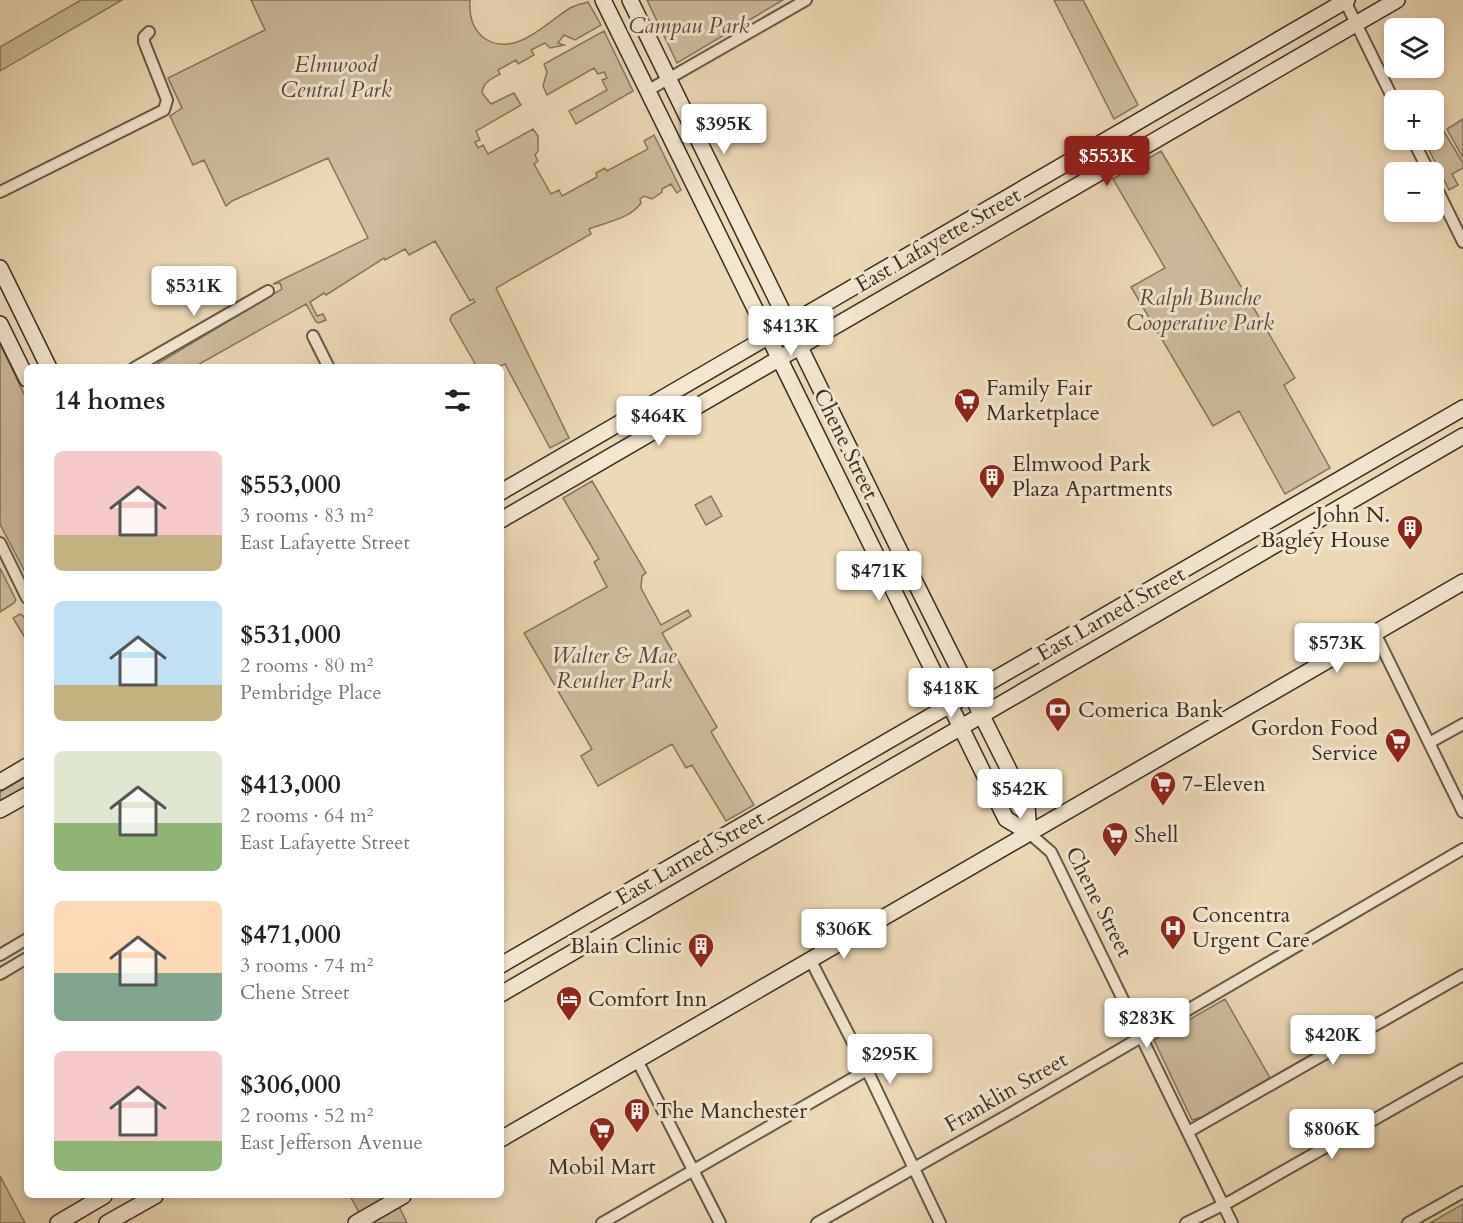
<!DOCTYPE html>
<html lang="en">
<head>
<meta charset="utf-8">
<style>
  body { margin:0; font-family:Cardo,serif; background:#f6f6f6; color:#222; height:100vh; display:flex; flex-direction:column; font-size:22px; white-space:nowrap }
  * { box-sizing:border-box; margin:0 }
  p { font-size:20px; color:#767676 }
  .icon { flex:none; width:33px; height:33px; fill:none; stroke:currentColor; stroke-width:2; stroke-linecap:round; stroke-linejoin:round }
  .map { position:relative; flex:1; overflow:hidden }
  .sheet { position:absolute; left:24px; top:364px; width:480px; height:834px; display:flex; flex-direction:column; background:#fff; border-radius:9px; box-shadow:0 3px 9px #0003 }
  .sheet>* { flex:none }
  .controls { position:absolute; left:1384px; top:18px; display:grid; gap:12px }
  .controls a { display:grid; place-items:center; width:60px; height:60px; border-radius:9px; background:#fff; box-shadow:0 3px 9px #0003; font-size:30px }
  .price { position:absolute; translate:-50% -51px; padding:0 14px; border-radius:6px; background:#fff; color:#222; font-size:20px; line-height:39px; filter:drop-shadow(0 2px 3px #0008) }
  .price::after { content:''; position:absolute; left:50%; top:36px; width:18px; height:14px; margin-left:-9px; background:inherit; clip-path:polygon(0 0,100% 0,50% 100%) }
  .price.current { background:#8f2418; color:#fff }
  ul { padding:0; list-style:none }
  li { display:flex; align-items:center; gap:18px; height:150px; padding:0 30px }
  li span { display:grid; place-items:center; flex:none; width:168px; height:120px; border-radius:9px; color:#555 }
  li>.icon { margin-inline-start:auto }
  span .icon { width:72px; height:72px; fill:#fffc; stroke-width:1 }
  li b { font-size:26px }
  h2 { display:flex; justify-content:space-between; align-items:center; height:72px; padding:0 30px; font-size:26px }
  .map>svg:first-child { display:block }
  .green { fill:#cfbc9c; stroke:#84755e; stroke-width:1.5 }
  .lines { fill:none; stroke-linecap:round; stroke-linejoin:round }
  .street-casing { stroke:#665945; stroke-width:14 }
  .secondary-casing { stroke:#392e20; stroke-width:18 }
  .street { stroke:#f4e6cf; stroke-width:10 }
  .secondary { stroke:#f4e6cf; stroke-width:15 }
  .labels { text-anchor:middle; dominant-baseline:central; stroke-width:6; stroke-linejoin:round; paint-order:stroke }
  .park-label { font-size:22px; font-style:italic; fill:#574a39; stroke:#f4e6cf }
  .street-label { font-size:22px; fill:#392e20; stroke:#f4e6cf }
  .poi-label { font-size:22px; fill:#392e20; stroke:#f4e6cf; text-anchor:start }
</style>
</head>
<body>
<div class="map">
<svg width="1463" height="1223" viewBox="0 0 1463 1223">
  <rect width="100%" height="100%" fill="#eed9b5"/>
  <filter id="stains"><feTurbulence type="fractalNoise" baseFrequency=".00333" numOctaves="4"/><feColorMatrix values="0 0 0 0 .2 0 0 0 0 .09 0 0 0 0 .02 0 0 0 .5 -.17"/></filter>
  <radialGradient id="worn" r=".72"><stop offset=".6" stop-color="#630" stop-opacity="0"/><stop offset="1" stop-color="#630" stop-opacity=".3"/></radialGradient>
  <path class="green" d="M 81,0 L 122,0 L 0,71 L 0,47 Z
    M 251,0 L 470,0 C 469,14 471,28 484,38 C 514,59 546,23 570,8 C 576,5 582,4 588,2 L 601,25 L 575,40 L 564,35 L 558,43 L 564,45 L 550,48 L 545,43 L 531,50 L 534,55 L 518,64 L 516,60 L 498,70 L 500,74 C 491,79 483,82 482,93 L 491,104 L 514,93 L 521,105 L 476,131 L 480,140 L 475,142 L 478,148 L 483,145 L 488,154 L 533,129 L 538,136 L 538,151 L 535,155 L 538,161 L 534,164 L 551,194 L 559,190 L 562,196 L 597,177 L 596,173 L 605,168 L 607,171 L 648,149 L 644,141 L 654,135 L 681,190 L 677,193 L 671,184 L 662,189 L 662,192 L 652,199 L 644,196 L 640,199 L 641,203 C 630,219 606,222 589,229 L 591,234 L 496,288 L 569,438 L 550,448 L 505,364 L 498,367 L 477,367 L 450,320 L 452,315 L 475,302 L 473,299 L 470,301 L 435,241 L 409,255 L 405,249 L 385,260 L 384,258 L 326,295 L 324,293 L 310,302 L 317,316 L 323,314 L 326,320 L 319,323 L 316,322 L 306,304 L 194,367 L 152,367 L 282,289 L 280,283 L 273,284 L 368,238 L 328,158 L 232,201 L 226,206 L 204,160 L 193,165 L 170,116 L 182,108 L 168,78 L 265,30 Z
    M 647,0 L 783,0 L 677,63 Z
    M 1054,0 L 1083,0 L 1138,105 L 1114,119 Z
    M 604,31 L 633,91 L 576,124 L 569,111 L 607,90 L 602,80 L 607,78 L 604,72 L 598,74 L 594,68 L 547,95 L 543,86 L 547,72 L 544,64 Z
    M 1463,119 L 1463,158 L 1447,129 Z
    M 1443,130 L 1463,163 L 1463,168 L 1452,174 L 1458,185 L 1449,190 L 1424,140 L 1434,140 L 1434,135 Z
    M 1161,151 L 1295,378 L 1284,385 L 1330,468 L 1285,494 L 1239,411 L 1213,426 L 1131,287 L 1165,268 L 1113,179 Z
    M 0,344 L 27,400 L 27,576 L 0,524 Z
    M 592,481 L 646,573 L 642,576 L 641,588 L 661,625 L 688,610 L 691,616 L 662,633 L 717,727 L 711,732 L 754,805 L 726,821 L 692,765 L 686,768 L 672,744 L 598,786 L 581,756 L 592,749 L 524,633 L 607,587 L 594,562 L 599,559 L 563,498 Z
    M 711,496 L 722,516 L 706,525 L 695,505 Z
    M 0,568 L 16,600 L 14,603 L 0,612 Z
    M 20,614 C 30,619 27,631 27,641 L 13,618 Z
    M 27,776 L 27,786 L 0,802 L 0,792 Z
    M 1225,999 L 1270,1078 L 1202,1117 L 1192,1120 L 1154,1040 Z
    M 0,1176 L 25,1223 L 0,1223 Z
    M 350,1196 L 394,1196 L 407,1223 L 365,1223 Z
    M 1463,1204 L 1463,1223 L 1430,1223 Z"/>
  <g class="lines">
    <g class="street-casing">
      <path id="street" d="M 1345,1 L 1395,103
        M 647,91 L 806,0
        M 1413,140 L 1429,172
        M 1434,183 L 1463,242
        M 0,192 L 164,110 L 167,100 L 144,42 L 144,37 L 149,32
        M 313,336 L 329,368
        M 134,368 L 268,291
        M 0,543 L 27,598
        M 1375,633 L 1463,812
        M 1429,743 L 1463,724
        M 1029,833 L 1051,852 L 1232,1223
        M 0,955 L 27,939
        M 811,961 L 867,1070 L 940,1223
        M 0,974 L 27,958
        M 637,1060 L 720,1223
        M 1188,1132 L 1463,975
        M 602,1223 L 867,1070
        M 817,1223 L 1013,1112 L 1463,849
        M 1186,1223 L 1231,1201 L 1463,1069
        M 1408,1223 L 1463,1192"/>
    </g>
    <g class="secondary-casing">
      <path id="secondary" d="M 603,0 L 1006,819 L 1029,833
        M 630,0 L 911,574 L 1027,806 L 1029,833
        M 0,268 L 49,368
        M 0,324 L 27,379
        M 501,492 L 1347,0
        M 501,520 L 1397,0
        M 0,782 L 27,766
        M 0,810 L 27,795
        M 501,965 L 1463,408
        M 501,994 L 1463,436
        M 501,1139 L 1463,582
        M 58,1223 L 104,1196
        M 107,1223 L 155,1196
        M 356,1223 L 403,1196"/>
    </g>
    <use href="#street" class="street"/>
    <use href="#secondary" class="secondary"/>
  </g>
  <defs>
    <g id="supermarket-pin" transform="scale(1.35)"><path d="M0 17L-7.5 6A9.5 9.5 0 1 1 7.5 6Z" fill="#8f2418" stroke="#f4e6cf"/><path d="M-6-5.5h2.5l.6 2H6L4.5 2H-2.5L-4.4-4H-6ZM-1.5 3.2a1.3 1.3 0 1 0 .1 0ZM3 3.2a1.3 1.3 0 1 0 .1 0Z" fill="#fff"/></g>
    <g id="building-pin" transform="scale(1.35)"><path d="M0 17L-7.5 6A9.5 9.5 0 1 1 7.5 6Z" fill="#8f2418" stroke="#f4e6cf"/><path d="M-4-6H4V6H1V3H-1V6H-4ZM-2.5-4.3h1.7v1.8h-1.7ZM.8-4.3h1.7v1.8H.8ZM-2.5-1h1.7V.8h-1.7ZM.8-1h1.7V.8H.8Z" fill="#fff"/></g>
    <g id="bank-pin" transform="scale(1.35)"><path d="M0 17L-7.5 6A9.5 9.5 0 1 1 7.5 6Z" fill="#8f2418" stroke="#f4e6cf"/><path d="M-6-4H6V4H-6ZM0-2.3a2.3 2.3 0 1 0 0 4.6a2.3 2.3 0 1 0 0-4.6Z" fill="#fff"/></g>
    <g id="hospital-pin" transform="scale(1.35)"><path d="M0 17L-7.5 6A9.5 9.5 0 1 1 7.5 6Z" fill="#8f2418" stroke="#f4e6cf"/><path d="M-5-5h3v3.5h4V-5h3V5h-3V1.5h-4V5h-3Z" fill="#fff"/></g>
    <g id="hotel-pin" transform="scale(1.35)"><path d="M0 17L-7.5 6A9.5 9.5 0 1 1 7.5 6Z" fill="#8f2418" stroke="#f4e6cf"/><path d="M-6-4.5h1.5V1H6V5H4.5V3h-9V5H-6ZM-4 0a1.8 1.8 0 1 1 3.6 0ZM.5 0V-2.5h3Q6-2.5 6 0Z" fill="#fff"/></g>
  </defs>
  <g fill-rule="evenodd">
    <use href="#supermarket-pin" x="967" y="401"/>
    <use href="#building-pin" x="992" y="477"/>
    <use href="#building-pin" x="1410" y="528"/>
    <use href="#bank-pin" x="1058" y="710"/>
    <use href="#supermarket-pin" x="1398" y="741"/>
    <use href="#supermarket-pin" x="1163" y="784"/>
    <use href="#supermarket-pin" x="1115" y="835"/>
    <use href="#hospital-pin" x="1173" y="928"/>
    <use href="#building-pin" x="701" y="946"/>
    <use href="#hotel-pin" x="569" y="999"/>
    <use href="#building-pin" x="637" y="1111"/>
    <use href="#supermarket-pin" x="602" y="1130"/>
  </g>
  <g class="labels">
    <g class="park-label">
      <text x="689" y="26">Campau Park</text>
      <text x="336" y="65">Elmwood<tspan x="336" dy="25">Central Park</tspan></text>
      <text x="1200" y="298">Ralph Bunche<tspan x="1200" dy="25">Cooperative Park</tspan></text>
      <text x="614" y="656">Walter &amp; Mae<tspan x="614" dy="25">Reuther Park</tspan></text>
    </g>
    <g class="street-label">
      <text transform="translate(938 240) rotate(-30)">East Lafayette Street</text>
      <text transform="translate(846 444) rotate(64)">Chene Street</text>
      <text transform="translate(1111 614) rotate(-30)">East Larned Street</text>
      <text transform="translate(690 858) rotate(-30)">East Larned Street</text>
      <text transform="translate(1099 902) rotate(63)">Chene Street</text>
      <text transform="translate(1006 1092) rotate(-30)">Franklin Street</text>
    </g>
    <g class="poi-label">
      <text x="986" y="388">Family Fair<tspan x="986" dy="25">Marketplace</tspan></text>
      <text x="1012" y="464">Elmwood Park<tspan x="1012" dy="25">Plaza Apartments</tspan></text>
      <text x="1390" y="515" text-anchor="end">John N.<tspan x="1390" dy="25">Bagley House</tspan></text>
      <text x="1078" y="710">Comerica Bank</text>
      <text x="1378" y="728" text-anchor="end">Gordon Food<tspan x="1378" dy="25">Service</tspan></text>
      <text x="1182" y="784">7-Eleven</text>
      <text x="1134" y="835">Shell</text>
      <text x="1192" y="915">Concentra<tspan x="1192" dy="25">Urgent Care</tspan></text>
      <text x="682" y="946" text-anchor="end">Blain Clinic</text>
      <text x="588" y="999">Comfort Inn</text>
      <text x="656" y="1111">The Manchester</text>
      <text x="602" y="1167" text-anchor="middle">Mobil Mart</text>
    </g>
  </g>
  <rect width="100%" height="100%" filter="url(#stains)"/>
  <rect width="100%" height="100%" fill="url(#worn)"/>
</svg>
<div class="controls">
<a><svg class="icon" aria-label="layers" viewBox="0 0 24 24"><path d="M12 4l9 5-9 5-9-5zM3 14l9 5 9-5"/></svg></a>
<a>+</a>
<a>−</a>
</div>
<b class="price" style="left:724px;top:155px">$395K</b>
<b class="price current" style="left:1107px;top:187px">$553K</b>
<b class="price" style="left:194px;top:317px">$531K</b>
<b class="price" style="left:791px;top:357px">$413K</b>
<b class="price" style="left:659px;top:447px">$464K</b>
<b class="price" style="left:879px;top:602px">$471K</b>
<b class="price" style="left:1337px;top:674px">$573K</b>
<b class="price" style="left:951px;top:719px">$418K</b>
<b class="price" style="left:1020px;top:820px">$542K</b>
<b class="price" style="left:844px;top:960px">$306K</b>
<b class="price" style="left:1147px;top:1049px">$283K</b>
<b class="price" style="left:1333px;top:1066px">$420K</b>
<b class="price" style="left:890px;top:1085px">$295K</b>
<b class="price" style="left:1332px;top:1160px">$806K</b>
<section class="sheet">
<h2>14 homes<svg class="icon" aria-label="filters" viewBox="0 0 24 24"><path d="M4 7h16M4 17h16"/><circle cx="9" cy="7" r="2"/><circle cx="15" cy="17" r="2"/></svg></h2>
<ul>
<li><span style="background:linear-gradient(#f6c9c9 70%,#c2b280 0)"><svg class="icon" aria-label="home" viewBox="0 0 24 24"><path d="M3 11l9-7 9 7M6 9v11h12V9"/></svg></span><div><b>$553,000</b><p>3 rooms · 83 m²</p><p>East Lafayette Street</p></div></li>
<li><span style="background:linear-gradient(#bfe0f5 70%,#c2b280 0)"><svg class="icon" aria-label="home" viewBox="0 0 24 24"><path d="M3 11l9-7 9 7M6 9v11h12V9"/></svg></span><div><b>$531,000</b><p>2 rooms · 80 m²</p><p>Pembridge Place</p></div></li>
<li><span style="background:linear-gradient(#dfe7d0 60%,#8fb573 0)"><svg class="icon" aria-label="home" viewBox="0 0 24 24"><path d="M3 11l9-7 9 7M6 9v11h12V9"/></svg></span><div><b>$413,000</b><p>2 rooms · 64 m²</p><p>East Lafayette Street</p></div></li>
<li><span style="background:linear-gradient(#ffd9b3 60%,#7fa58c 0)"><svg class="icon" aria-label="home" viewBox="0 0 24 24"><path d="M3 11l9-7 9 7M6 9v11h12V9"/></svg></span><div><b>$471,000</b><p>3 rooms · 74 m²</p><p>Chene Street</p></div></li>
<li><span style="background:linear-gradient(#f6c9c9 75%,#8fb573 0)"><svg class="icon" aria-label="home" viewBox="0 0 24 24"><path d="M3 11l9-7 9 7M6 9v11h12V9"/></svg></span><div><b>$306,000</b><p>2 rooms · 52 m²</p><p>East Jefferson Avenue</p></div></li>
</ul>
</section>
</div>
</body>
</html>
